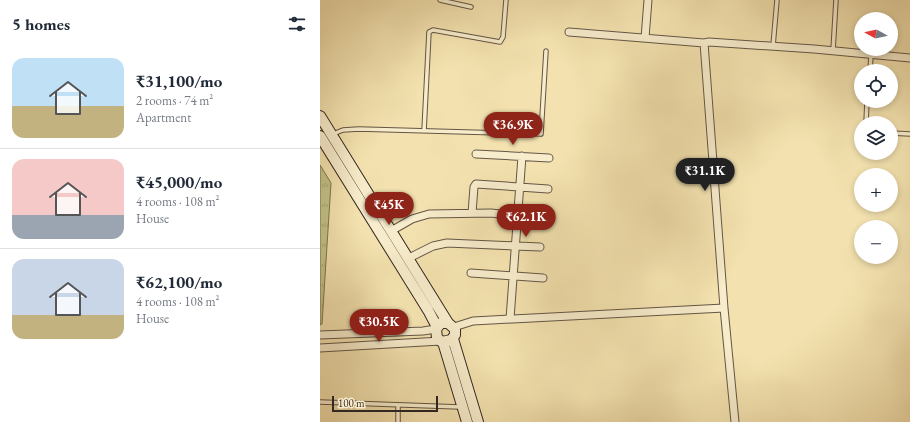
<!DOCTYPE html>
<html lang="en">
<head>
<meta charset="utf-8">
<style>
  body { margin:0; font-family:"EB Garamond",serif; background:#f6f6f7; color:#1f2937; height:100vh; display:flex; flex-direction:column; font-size:15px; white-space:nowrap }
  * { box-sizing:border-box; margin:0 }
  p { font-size:13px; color:#747a83 }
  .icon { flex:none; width:22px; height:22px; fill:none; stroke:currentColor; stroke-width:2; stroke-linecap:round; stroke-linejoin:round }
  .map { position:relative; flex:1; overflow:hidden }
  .panel { display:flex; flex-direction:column; background:#fff; width:320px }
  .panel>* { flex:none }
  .needle { width:26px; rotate:278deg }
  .tools { position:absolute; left:534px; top:12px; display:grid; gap:8px }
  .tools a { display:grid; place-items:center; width:44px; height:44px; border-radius:50%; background:#fff; box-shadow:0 2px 6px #0003; font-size:20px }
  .scale { position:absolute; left:12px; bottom:10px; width:106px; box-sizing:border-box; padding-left:4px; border:2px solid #342822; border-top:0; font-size:11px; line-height:14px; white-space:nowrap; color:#342822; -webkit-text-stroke:3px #f7eccb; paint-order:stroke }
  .price { position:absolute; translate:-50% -34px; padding:0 9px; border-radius:14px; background:#8f2418; color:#fff; font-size:13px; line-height:26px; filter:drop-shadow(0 1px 2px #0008) }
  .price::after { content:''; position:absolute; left:50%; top:24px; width:12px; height:9px; margin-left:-6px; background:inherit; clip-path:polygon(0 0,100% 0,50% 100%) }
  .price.on { background:#222; color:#fff }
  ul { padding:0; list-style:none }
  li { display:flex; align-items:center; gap:12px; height:100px; padding:0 12px }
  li+li { border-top:1px solid #e0e1e3 }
  li span { display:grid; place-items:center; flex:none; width:112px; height:80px; border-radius:12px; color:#555 }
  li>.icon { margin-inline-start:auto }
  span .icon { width:48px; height:48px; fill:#fffc; stroke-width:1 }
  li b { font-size:17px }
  h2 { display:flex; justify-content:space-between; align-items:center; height:48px; padding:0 12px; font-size:17px }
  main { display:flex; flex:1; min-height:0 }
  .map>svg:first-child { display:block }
  .park { fill:url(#park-tufts); stroke:#7b7454 }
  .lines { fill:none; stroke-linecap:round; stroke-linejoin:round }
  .service-casing { stroke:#645645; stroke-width:5.5 }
  .minor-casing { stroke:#645645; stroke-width:9 }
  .secondary-casing { stroke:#342822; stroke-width:12 }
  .service { stroke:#f7eccb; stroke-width:3.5 }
  .minor { stroke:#f7eccb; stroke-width:7 }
  .secondary { stroke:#f7eccb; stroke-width:10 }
</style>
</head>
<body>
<main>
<section class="panel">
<h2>5 homes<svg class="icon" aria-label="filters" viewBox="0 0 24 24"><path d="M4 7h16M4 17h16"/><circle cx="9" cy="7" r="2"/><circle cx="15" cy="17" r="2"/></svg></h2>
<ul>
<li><span style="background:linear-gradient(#bfe0f5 60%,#c2b280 0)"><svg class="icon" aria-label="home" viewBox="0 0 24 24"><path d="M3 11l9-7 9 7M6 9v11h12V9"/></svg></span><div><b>₹31,100/mo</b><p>2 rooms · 74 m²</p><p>Apartment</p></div></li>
<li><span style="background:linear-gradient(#f6c9c9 70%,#9aa5b1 0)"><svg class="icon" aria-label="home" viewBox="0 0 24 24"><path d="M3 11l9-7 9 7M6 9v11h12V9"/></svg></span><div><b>₹45,000/mo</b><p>4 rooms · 108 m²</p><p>House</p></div></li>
<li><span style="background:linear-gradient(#c9d6e8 70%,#c2b280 0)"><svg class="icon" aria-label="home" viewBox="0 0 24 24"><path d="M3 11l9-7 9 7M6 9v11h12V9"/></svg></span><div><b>₹62,100/mo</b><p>4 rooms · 108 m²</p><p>House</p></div></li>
</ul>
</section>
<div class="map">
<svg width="590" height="422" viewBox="0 0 590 422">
  <defs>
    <pattern id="park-tufts" width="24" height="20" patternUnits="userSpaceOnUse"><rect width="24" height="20" fill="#c2c186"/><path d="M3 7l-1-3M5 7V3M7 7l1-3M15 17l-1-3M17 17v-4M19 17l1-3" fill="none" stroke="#a7a673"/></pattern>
  </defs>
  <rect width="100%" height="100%" fill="#f3e2af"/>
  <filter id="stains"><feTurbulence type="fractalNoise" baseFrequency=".005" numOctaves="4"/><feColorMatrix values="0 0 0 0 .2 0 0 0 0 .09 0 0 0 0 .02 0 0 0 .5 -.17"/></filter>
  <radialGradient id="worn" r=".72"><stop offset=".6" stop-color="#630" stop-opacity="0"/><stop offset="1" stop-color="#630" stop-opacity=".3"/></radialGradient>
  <path class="park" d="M 0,165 L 11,183 L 2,324 L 0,325 Z"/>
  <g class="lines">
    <g class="service-casing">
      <path id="service" d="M 120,0 L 151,7
        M 453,46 L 457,0
        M 513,51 L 516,0
        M 550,71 L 551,55
        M 546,123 L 547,101
        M 104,131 L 109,32 L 113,30 L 180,42 L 183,37 L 186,0
        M 571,133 L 590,134
        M 13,134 L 23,130 L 39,129 L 221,134 L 226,51
        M 0,402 L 140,407
        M 78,422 L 78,405"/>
    </g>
    <g class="minor-casing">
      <path id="minor" d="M 249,32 L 384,43
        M 325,38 L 328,0
        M 156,154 L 229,158
        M 152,213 L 154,187 L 156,184 L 228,189
        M 71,231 L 92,219 L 109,214 L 171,213 L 224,219
        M 89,258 L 113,246 L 127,243 L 220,247
        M 151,273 L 223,278
        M 404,308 L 415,422
        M 190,319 L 202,156
        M 134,327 L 153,321 L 404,308 L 384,43 L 389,42 L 494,49 L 590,58
        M 0,335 L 103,331 L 116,329
        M 0,348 L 121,341"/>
    </g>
    <g class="secondary-casing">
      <path id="secondary" d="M 0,116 L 128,323 L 135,329 L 135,335 L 131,340 L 122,342 L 117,338 L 116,329 L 121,323 L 128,323
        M 0,136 L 108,310 L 117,327
        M 133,339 L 158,422
        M 123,342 L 147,422"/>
    </g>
    <use href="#service" class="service"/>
    <use href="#minor" class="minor"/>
    <use href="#secondary" class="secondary"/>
  </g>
  <rect width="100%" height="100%" filter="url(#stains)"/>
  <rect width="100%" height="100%" fill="url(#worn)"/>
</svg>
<div class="tools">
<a><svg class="needle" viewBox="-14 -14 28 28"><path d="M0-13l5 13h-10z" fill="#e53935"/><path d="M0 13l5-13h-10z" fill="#747a83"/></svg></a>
<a><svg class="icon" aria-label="locate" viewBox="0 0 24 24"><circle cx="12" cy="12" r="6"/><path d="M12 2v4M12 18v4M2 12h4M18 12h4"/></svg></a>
<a><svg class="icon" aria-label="layers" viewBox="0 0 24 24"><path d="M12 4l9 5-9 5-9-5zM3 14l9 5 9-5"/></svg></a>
<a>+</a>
<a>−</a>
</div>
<div class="scale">100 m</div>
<b class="price" style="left:193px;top:146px">₹36.9K</b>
<b class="price on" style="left:385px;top:192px">₹31.1K</b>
<b class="price" style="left:69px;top:226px">₹45K</b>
<b class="price" style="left:206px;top:238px">₹62.1K</b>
<b class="price" style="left:59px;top:343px">₹30.5K</b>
</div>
</main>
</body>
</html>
